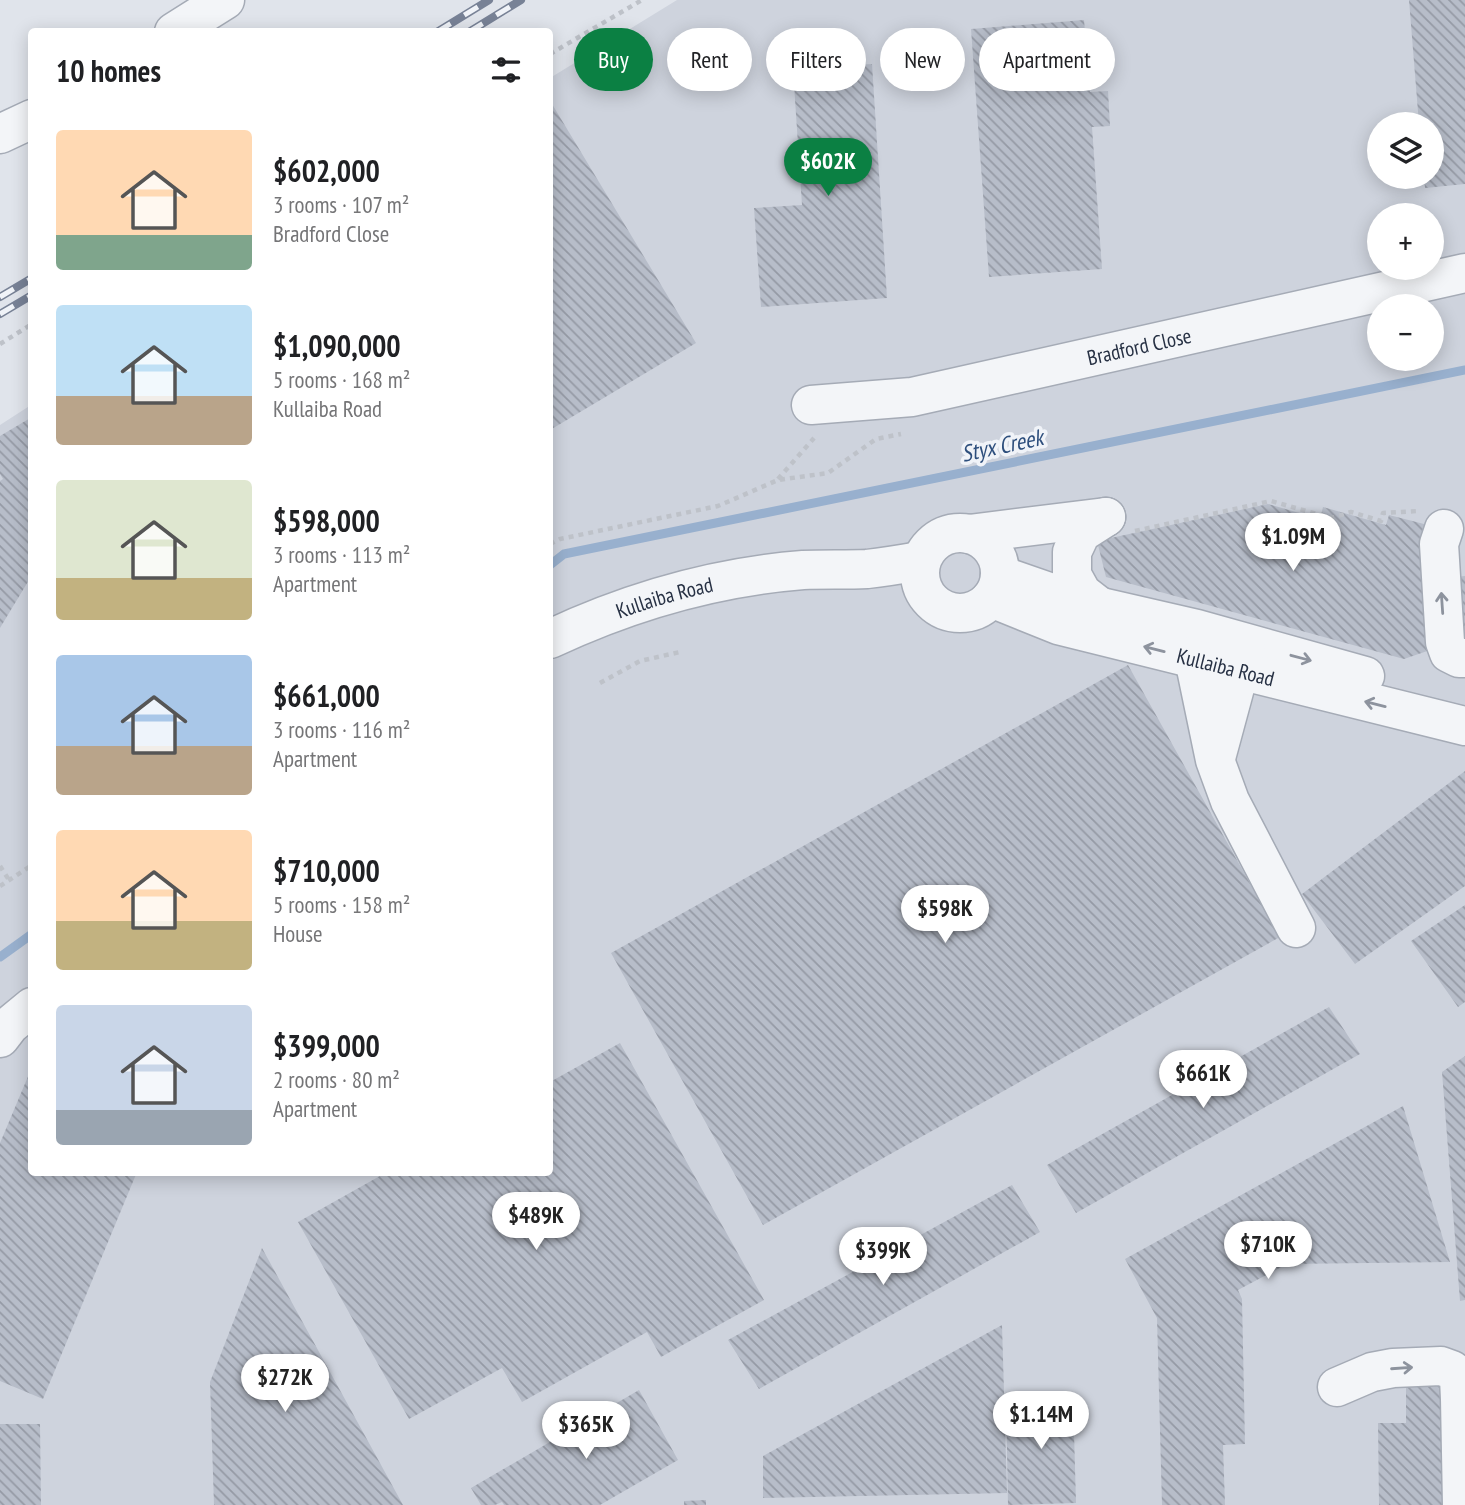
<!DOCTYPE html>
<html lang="en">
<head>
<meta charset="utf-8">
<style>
  body { margin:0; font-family:"PT Sans Narrow",sans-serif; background:#f6f6f6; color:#202124; height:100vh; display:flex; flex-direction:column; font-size:26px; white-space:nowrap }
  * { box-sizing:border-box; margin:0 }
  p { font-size:23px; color:#757577 }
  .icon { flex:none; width:38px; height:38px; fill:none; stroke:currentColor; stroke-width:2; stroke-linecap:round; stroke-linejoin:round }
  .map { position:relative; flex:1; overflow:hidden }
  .drawer { position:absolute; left:28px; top:28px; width:525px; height:1148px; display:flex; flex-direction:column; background:#fff; border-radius:7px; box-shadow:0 4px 18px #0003 }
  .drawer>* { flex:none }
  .banner { position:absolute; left:574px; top:28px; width:665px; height:63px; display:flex; gap:14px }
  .tools { position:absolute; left:1367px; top:112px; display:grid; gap:14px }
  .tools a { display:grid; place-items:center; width:77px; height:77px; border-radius:50%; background:#fff; box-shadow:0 4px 18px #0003; font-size:35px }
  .price { position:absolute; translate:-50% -60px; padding:0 16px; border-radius:24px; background:#fff; color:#222; font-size:23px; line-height:46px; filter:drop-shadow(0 2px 4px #0008) }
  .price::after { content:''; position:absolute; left:50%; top:42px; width:21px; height:16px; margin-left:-10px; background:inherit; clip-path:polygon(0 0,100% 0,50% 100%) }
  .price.on { background:#0b8043; color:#fff }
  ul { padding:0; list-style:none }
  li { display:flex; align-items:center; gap:21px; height:175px; padding:0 28px }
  li span { display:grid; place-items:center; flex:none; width:196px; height:140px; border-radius:7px; color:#555 }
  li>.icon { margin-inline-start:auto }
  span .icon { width:84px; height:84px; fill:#fffc; stroke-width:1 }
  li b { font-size:30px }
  h2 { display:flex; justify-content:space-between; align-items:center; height:84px; padding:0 28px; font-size:30px }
  .tag { padding:0 24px; border-radius:32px; background:#fff; box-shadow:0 4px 18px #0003; font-size:24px; line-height:63px }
  .tag.on { background:#0b8043; color:#fff }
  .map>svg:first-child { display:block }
  .built { fill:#ced3dd; fill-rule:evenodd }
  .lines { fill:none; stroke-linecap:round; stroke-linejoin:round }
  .stream { stroke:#98b0ce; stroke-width:9 }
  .building { fill:url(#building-back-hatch) }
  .minor-casing { stroke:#a5abb6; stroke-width:41 }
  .path { stroke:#bec2c9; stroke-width:4.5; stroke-dasharray:5 5; stroke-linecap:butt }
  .minor { stroke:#f3f5f8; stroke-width:38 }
  .rail-casing { stroke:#788296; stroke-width:8 }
  .rail { stroke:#f0f3f8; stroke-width:5; stroke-dasharray:16; stroke-linecap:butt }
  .oneway { stroke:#8d939e }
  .labels { text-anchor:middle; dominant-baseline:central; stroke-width:7; stroke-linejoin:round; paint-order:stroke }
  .street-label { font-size:21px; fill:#273144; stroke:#f0f3f8 }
  .water-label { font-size:23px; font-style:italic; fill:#2d4e7c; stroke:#f0f3f8 }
</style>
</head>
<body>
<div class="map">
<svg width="1465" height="1505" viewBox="0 0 1465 1505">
  <defs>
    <pattern id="building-back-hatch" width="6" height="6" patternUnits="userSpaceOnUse" patternTransform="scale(1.75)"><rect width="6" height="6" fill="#b7bdc9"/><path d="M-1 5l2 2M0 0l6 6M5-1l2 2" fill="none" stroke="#959aa5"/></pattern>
  </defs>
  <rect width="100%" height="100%" fill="#e0e4eb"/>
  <path class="built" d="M 677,0 L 1465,0 L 1465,1505 L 0,1505 L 0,425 L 31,405 L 32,1172 L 550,1172 L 550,78 ZM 1379,124 L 1432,124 L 1432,177 L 1379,177 ZM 1379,215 L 1432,215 L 1432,268 L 1379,268 ZM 1379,306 L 1432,306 L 1432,359 L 1379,359 Z"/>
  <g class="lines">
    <path class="stream" d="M 550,565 L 564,554 L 1465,370
      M 0,957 L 32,934"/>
  </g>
  <path class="building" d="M 1409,0 L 1465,0 L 1465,184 L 1425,188 L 1424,177 L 1432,177 L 1432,124 L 1419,124 Z
    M 1084,20 L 1090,92 L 1108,91 L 1110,126 L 1092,127 L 1102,269 L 989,277 L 971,29 Z
    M 872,64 L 887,298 L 761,307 L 754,208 L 802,205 L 793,69 Z
    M 552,104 L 696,343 L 550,430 L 550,105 Z
    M 32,417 L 32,575 L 0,628 L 0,481 L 3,479 L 0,474 L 0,436 Z
    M 1268,504 L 1320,519 L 1323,507 L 1386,525 L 1389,515 L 1424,524 L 1436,648 L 1404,659 L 1106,577 L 1097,541 Z
    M 1465,576 L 1465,652 L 1454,577 Z
    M 1128,665 L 1280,937 L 763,1225 L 611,953 Z
    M 1465,771 L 1465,886 L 1355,964 L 1302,894 Z
    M 1465,905 L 1465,1002 L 1458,1007 L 1411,941 Z
    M 1329,1007 L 1360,1054 L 1076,1213 L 1047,1165 Z
    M 620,1043 L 764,1300 L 661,1357 L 647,1332 L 522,1402 L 502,1368 L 409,1419 L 298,1222 L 387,1172 L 550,1172 L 550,1082 Z
    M 1465,1056 L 1465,1300 L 1460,1301 L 1442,1072 Z
    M 32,1067 L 32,1172 L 137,1172 L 43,1399 L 0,1381 L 0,1143 Z
    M 1403,1106 L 1450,1262 L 1287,1264 L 1238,1290 L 1242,1299 L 1245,1444 L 1223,1445 L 1225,1505 L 1162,1505 L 1157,1318 L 1125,1259 Z
    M 1012,1185 L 1040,1232 L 759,1389 L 728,1340 Z
    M 262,1248 L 403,1505 L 214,1505 L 210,1382 Z
    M 1002,1325 L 1007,1493 L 763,1498 L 763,1456 Z
    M 1406,1383 L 1455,1383 L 1456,1505 L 1379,1505 L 1378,1423 L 1406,1423 Z
    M 639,1390 L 678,1460 L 600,1505 L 504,1505 L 502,1502 L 495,1505 L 481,1505 L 471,1488 Z
    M 1073,1397 L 1076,1503 L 1008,1505 L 1006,1399 Z
    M 0,1424 L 40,1424 L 41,1505 L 0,1505 Z
    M 706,1500 L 706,1505 L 684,1505 L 684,1501 Z"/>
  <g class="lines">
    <g class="minor-casing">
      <g id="minor">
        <path d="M 174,32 L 225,0"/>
        <path d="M 0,134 L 32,119"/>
        <path id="s1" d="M 811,405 L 912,397 L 1465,273"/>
        <path d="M 1444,529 L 1439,544 L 1445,642 L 1449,653 L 1459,658 L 1465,658"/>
        <circle cx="960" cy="573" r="40"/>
        <path d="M 969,534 L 1106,517"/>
        <path d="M 1000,575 L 1075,601 L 1197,629 L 1365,676"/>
        <path id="s2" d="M 991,598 L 1058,625 L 1465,726"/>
        <path d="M 1100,607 L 1082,593 L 1072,575 L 1072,552 L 1081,533 L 1106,517"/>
        <path id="s3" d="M 550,639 C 629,602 715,577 803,570 C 824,569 846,570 867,569 C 885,567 903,564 920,561"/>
        <path d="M 1194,659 L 1215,760 L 1230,801 L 1296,928"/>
        <path d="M 1216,758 L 1246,647"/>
        <path d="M 0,1038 L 10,1025 L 32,1007"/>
        <path d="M 1337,1387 L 1372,1372 L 1393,1368 L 1441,1366 L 1452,1370 L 1459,1378 L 1460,1399 L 1462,1505"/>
      </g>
    </g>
    <path class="path" d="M 550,54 L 642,0
      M 0,344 L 32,324
      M 778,479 L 814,438
      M 1135,531 L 1271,501 L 1331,518 L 1351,512 L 1381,521 L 1383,513 L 1418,511
      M 550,544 L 560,539 L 718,506 L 778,480 L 828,473 L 876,439 L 901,434
      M 600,683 L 640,661 L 680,652
      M 0,866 L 9,880
      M 0,886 L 32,865"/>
    <use href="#minor" class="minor"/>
    <g class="rail-casing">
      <path id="rail" d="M 437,32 L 489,0
        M 469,32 L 521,0
        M 0,297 L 32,278
        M 0,314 L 32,295"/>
    </g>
    <use href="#rail" class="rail"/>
  </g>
  <defs><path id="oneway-shaft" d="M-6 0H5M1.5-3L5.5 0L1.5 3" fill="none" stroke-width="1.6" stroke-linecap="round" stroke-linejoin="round" transform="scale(1.75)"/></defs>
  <g class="oneway">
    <use href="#oneway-shaft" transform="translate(1442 603) rotate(-94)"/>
    <use href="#oneway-shaft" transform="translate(1154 649) rotate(-166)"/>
    <use href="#oneway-shaft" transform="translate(1301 658) rotate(15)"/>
    <use href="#oneway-shaft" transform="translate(1375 704) rotate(-166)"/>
    <use href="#oneway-shaft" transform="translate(1402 1368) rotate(-4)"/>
  </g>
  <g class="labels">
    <g class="street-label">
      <text stroke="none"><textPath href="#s1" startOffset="334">Bradford Close</textPath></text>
      <text stroke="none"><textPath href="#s3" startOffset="122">Kullaiba Road</textPath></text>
      <text stroke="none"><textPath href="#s2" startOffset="245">Kullaiba Road</textPath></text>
    </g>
    <g class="water-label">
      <text transform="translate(1002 445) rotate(-12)">Styx Creek</text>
    </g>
  </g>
</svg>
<div class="tools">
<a><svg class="icon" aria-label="layers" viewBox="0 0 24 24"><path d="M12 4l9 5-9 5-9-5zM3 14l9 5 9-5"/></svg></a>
<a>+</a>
<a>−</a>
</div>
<b class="price on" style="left:828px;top:198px">$602K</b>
<b class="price" style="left:1293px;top:573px">$1.09M</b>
<b class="price" style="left:945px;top:945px">$598K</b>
<b class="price" style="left:1203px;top:1110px">$661K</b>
<b class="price" style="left:536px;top:1252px">$489K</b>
<b class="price" style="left:1268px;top:1281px">$710K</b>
<b class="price" style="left:883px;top:1287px">$399K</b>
<b class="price" style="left:285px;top:1414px">$272K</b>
<b class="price" style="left:1041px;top:1451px">$1.14M</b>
<b class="price" style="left:586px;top:1461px">$365K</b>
<div class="banner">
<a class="tag on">Buy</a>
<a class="tag">Rent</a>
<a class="tag">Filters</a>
<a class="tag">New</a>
<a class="tag">Apartment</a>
</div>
<section class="drawer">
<h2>10 homes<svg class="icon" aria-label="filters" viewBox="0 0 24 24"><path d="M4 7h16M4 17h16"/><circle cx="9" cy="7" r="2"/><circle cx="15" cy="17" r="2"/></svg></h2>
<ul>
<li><span style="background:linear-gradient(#ffd9b3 75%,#7fa58c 0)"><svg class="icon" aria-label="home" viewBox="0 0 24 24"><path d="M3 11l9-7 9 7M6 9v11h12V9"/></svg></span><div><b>$602,000</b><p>3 rooms · 107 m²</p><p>Bradford Close</p></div></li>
<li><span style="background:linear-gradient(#bfe0f5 65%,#b9a48a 0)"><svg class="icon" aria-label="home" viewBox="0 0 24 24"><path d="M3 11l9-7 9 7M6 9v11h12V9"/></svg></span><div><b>$1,090,000</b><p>5 rooms · 168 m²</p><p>Kullaiba Road</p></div></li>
<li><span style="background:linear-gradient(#dfe7d0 70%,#c2b280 0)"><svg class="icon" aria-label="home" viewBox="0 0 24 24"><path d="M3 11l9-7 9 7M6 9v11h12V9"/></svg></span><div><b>$598,000</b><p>3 rooms · 113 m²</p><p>Apartment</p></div></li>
<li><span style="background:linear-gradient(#a9c7e8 65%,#b9a48a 0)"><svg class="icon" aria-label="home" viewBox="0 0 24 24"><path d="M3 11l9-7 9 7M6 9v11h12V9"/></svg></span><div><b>$661,000</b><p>3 rooms · 116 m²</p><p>Apartment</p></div></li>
<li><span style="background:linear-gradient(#ffd9b3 65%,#c2b280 0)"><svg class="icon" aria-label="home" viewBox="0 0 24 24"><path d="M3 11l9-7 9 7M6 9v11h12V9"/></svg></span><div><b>$710,000</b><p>5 rooms · 158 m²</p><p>House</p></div></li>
<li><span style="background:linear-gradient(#c9d6e8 75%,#9aa5b1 0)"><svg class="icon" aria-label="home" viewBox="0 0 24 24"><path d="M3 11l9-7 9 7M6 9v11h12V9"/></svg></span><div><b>$399,000</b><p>2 rooms · 80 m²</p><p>Apartment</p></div></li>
</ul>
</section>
</div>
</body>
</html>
